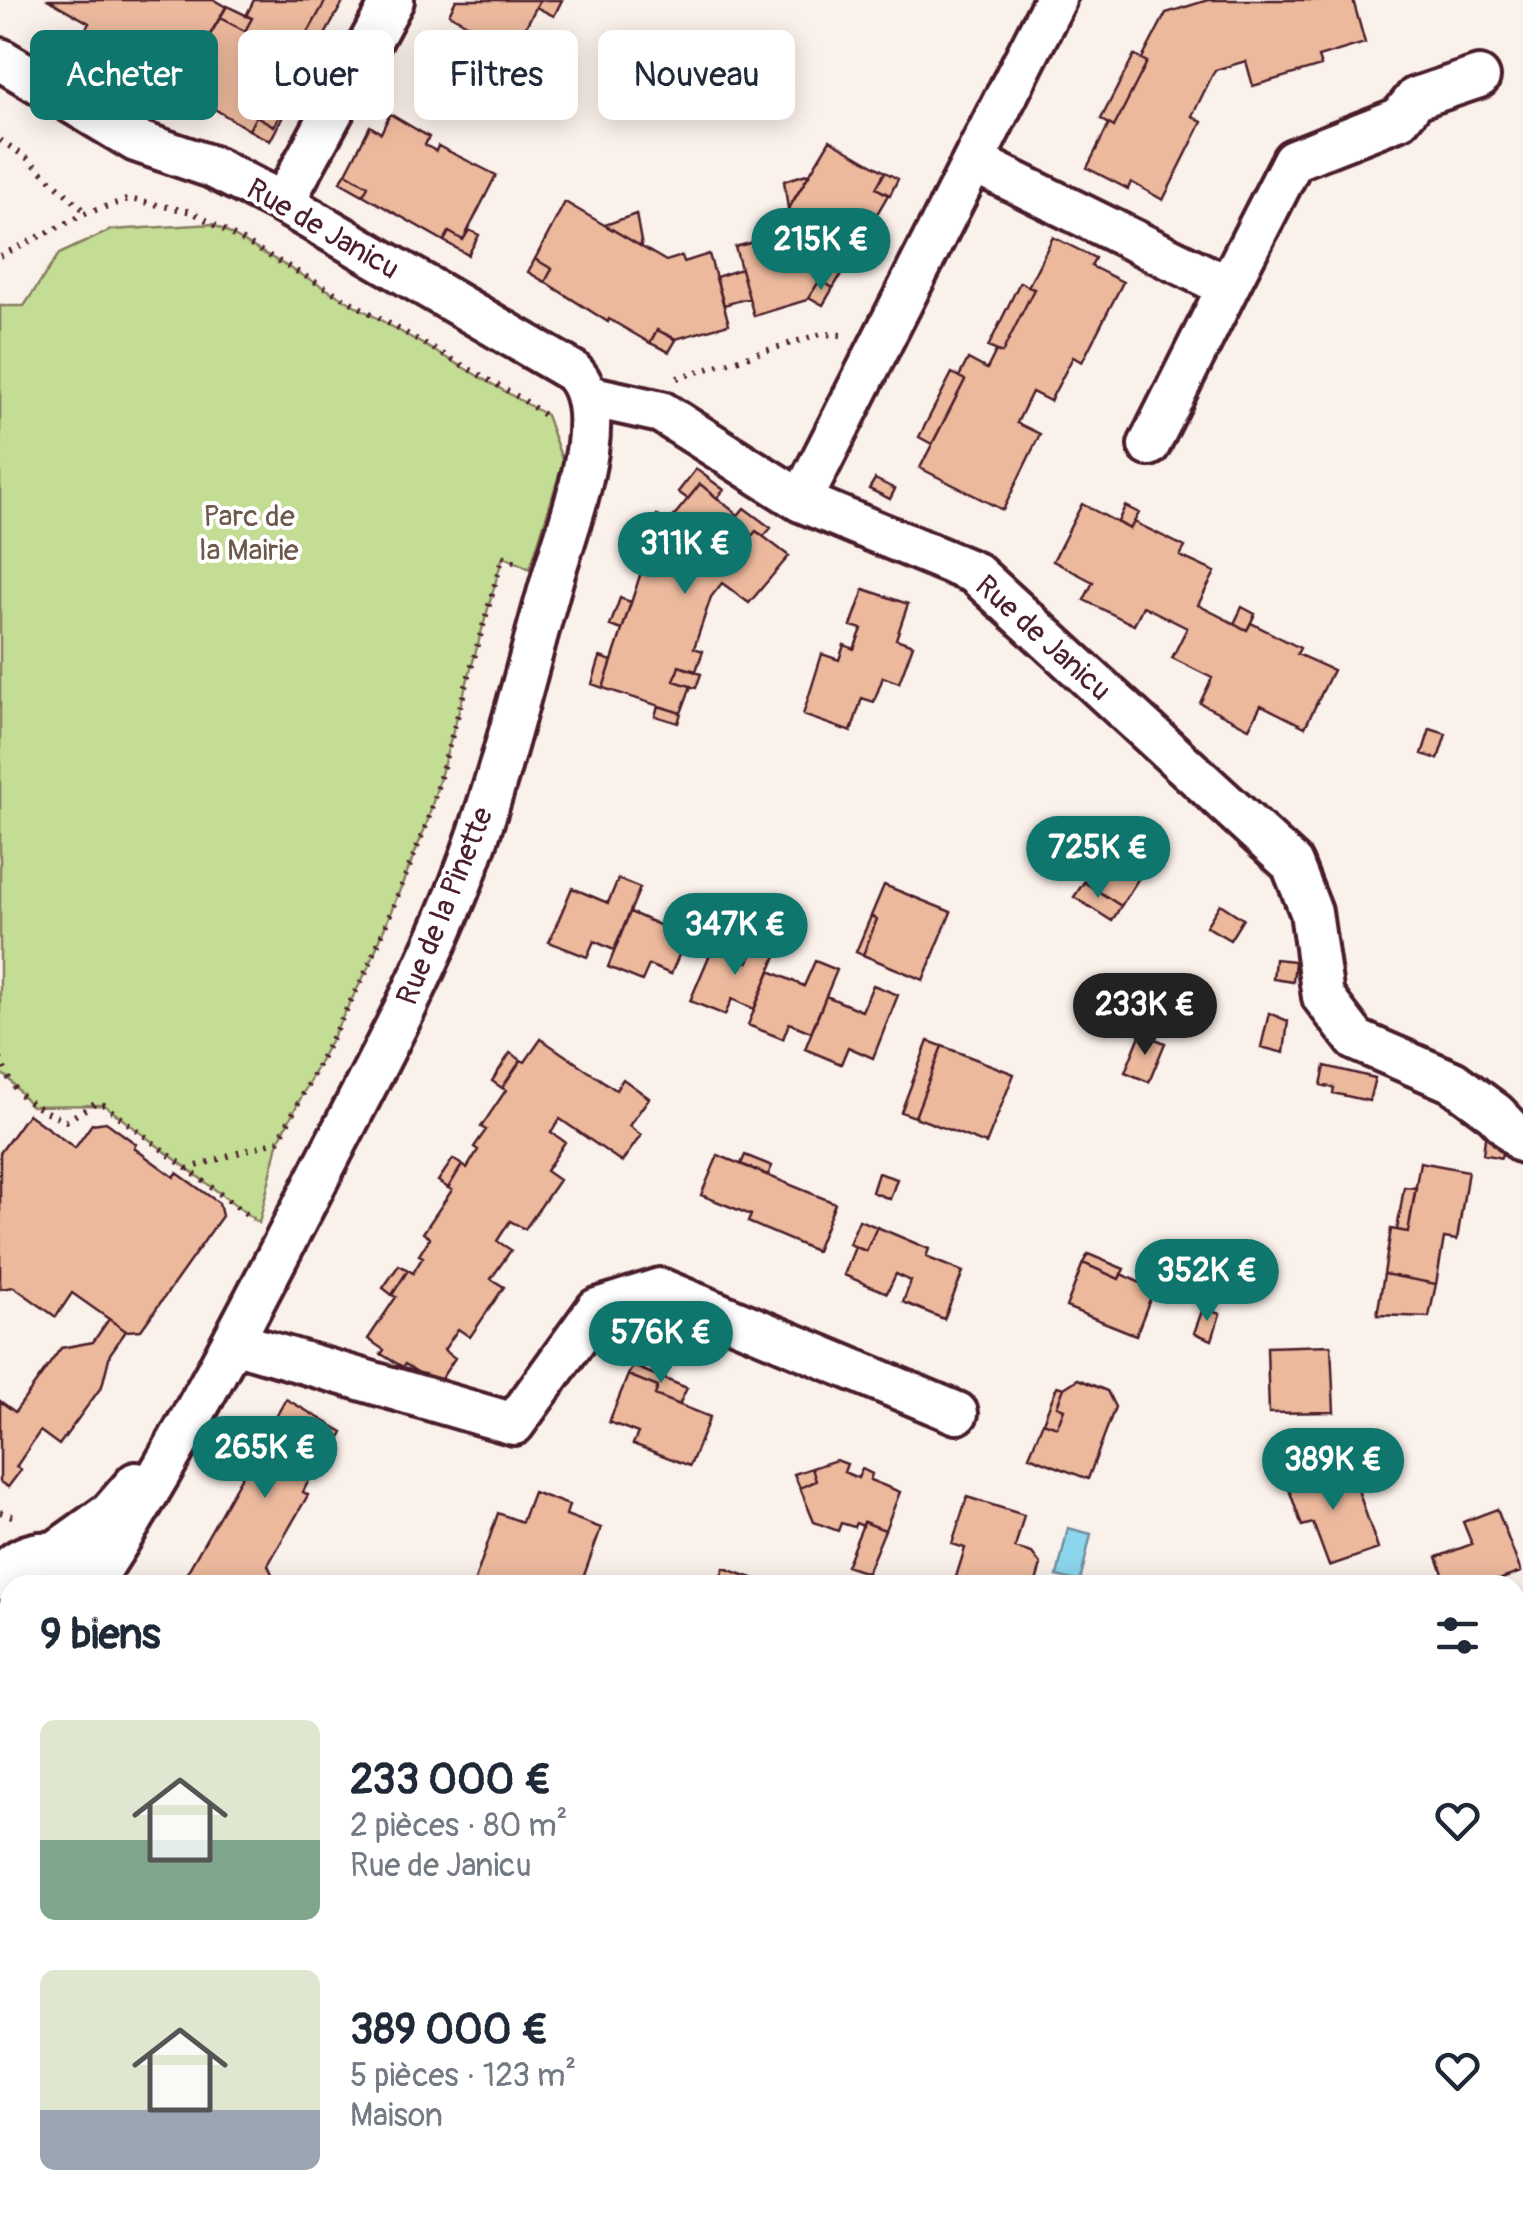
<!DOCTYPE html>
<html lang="fr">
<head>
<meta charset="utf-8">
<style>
  body { margin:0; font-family:Pangolin,sans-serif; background:#f6f6f7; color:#1f2937; height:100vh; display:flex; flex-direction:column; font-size:38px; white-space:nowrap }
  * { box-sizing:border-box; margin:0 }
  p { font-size:32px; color:#747a83 }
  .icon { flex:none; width:55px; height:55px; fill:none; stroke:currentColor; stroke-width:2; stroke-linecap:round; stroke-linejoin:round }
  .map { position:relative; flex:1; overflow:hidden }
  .details { position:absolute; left:0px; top:1575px; width:1525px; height:642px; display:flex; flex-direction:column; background:#fff; border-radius:30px 30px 0 0; box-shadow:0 5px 25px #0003 }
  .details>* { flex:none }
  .guide { position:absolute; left:30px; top:30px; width:1000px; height:90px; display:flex; gap:20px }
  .price { position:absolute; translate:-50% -85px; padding:0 22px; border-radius:35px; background:#0f766e; color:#fff; font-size:32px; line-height:65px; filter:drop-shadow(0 2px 5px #0008) }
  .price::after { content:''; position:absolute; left:50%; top:60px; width:30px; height:22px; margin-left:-15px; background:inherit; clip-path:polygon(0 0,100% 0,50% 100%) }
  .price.current { background:#222; color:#fff }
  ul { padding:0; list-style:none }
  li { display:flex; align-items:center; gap:30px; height:250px; padding:0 40px }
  li span { display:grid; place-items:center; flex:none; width:280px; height:200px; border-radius:15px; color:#555 }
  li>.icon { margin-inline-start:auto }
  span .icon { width:120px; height:120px; fill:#fffc; stroke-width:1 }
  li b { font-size:42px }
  h2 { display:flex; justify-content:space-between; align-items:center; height:120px; padding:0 40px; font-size:42px }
  .pill { padding:0 35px; border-radius:15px; background:#fff; box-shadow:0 5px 25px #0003; font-size:35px; line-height:90px }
  .pill.current { background:#0f766e; color:#fff }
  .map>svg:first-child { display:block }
  .green { fill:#c3dd94; stroke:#867e60; stroke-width:2.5 }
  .water { fill:#8cd6ed; stroke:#728d9f; stroke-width:2.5 }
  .building { fill:#ecb99d; stroke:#4a1f2b; stroke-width:2.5 }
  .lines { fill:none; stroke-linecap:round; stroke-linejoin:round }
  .minor-casing { stroke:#4a1f2b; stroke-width:48 }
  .path { stroke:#4a1f2b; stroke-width:6; stroke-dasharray:2.5 8; stroke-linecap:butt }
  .minor { stroke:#fff; stroke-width:40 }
  .labels { text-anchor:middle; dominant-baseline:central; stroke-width:8; stroke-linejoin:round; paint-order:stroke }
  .street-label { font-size:30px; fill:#4a1f2b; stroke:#fff }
  .park-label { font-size:30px; fill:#6e584a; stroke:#fff }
</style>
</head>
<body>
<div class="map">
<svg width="1523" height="2217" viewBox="0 0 1523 2217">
  <rect width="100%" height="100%" fill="#fbf1eb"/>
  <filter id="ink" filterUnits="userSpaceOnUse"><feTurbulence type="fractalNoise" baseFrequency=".01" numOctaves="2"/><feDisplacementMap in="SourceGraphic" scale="20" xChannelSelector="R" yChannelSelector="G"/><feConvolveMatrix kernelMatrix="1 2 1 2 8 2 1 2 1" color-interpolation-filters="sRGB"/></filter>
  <g filter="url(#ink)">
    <path class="green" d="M 213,224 L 546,415 L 563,462 L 530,569 L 503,556 L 427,823 L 369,966 L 279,1140 L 259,1223 L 104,1105 L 31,1106 L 7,1077 L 0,1073 L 0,306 L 24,306 L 59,254 L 111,230 Z
      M 827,2208 L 929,2208 L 947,2217 L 823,2217 Z"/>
    <path class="water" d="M 1068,1528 L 1091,1534 L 1080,1582 L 1057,1576 Z"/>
    <path class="building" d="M 49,0 L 214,0 L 226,7 L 184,79 L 151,60 L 146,68 L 136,62 L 142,51 L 129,44 L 123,54 L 84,32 L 89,23 Z
      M 254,0 L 326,0 L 306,36 L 320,44 L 313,59 L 299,52 L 277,94 L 288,100 L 274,126 L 256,116 L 249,130 L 205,103 L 204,91 L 184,79 L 220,18 L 245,31 L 252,18 L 246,16 Z
      M 326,0 L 344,0 L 320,44 L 306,36 Z
      M 456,0 L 540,0 L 515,47 L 510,44 L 505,53 L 472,36 L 476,29 L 449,14 Z
      M 540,0 L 562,0 L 554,16 L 536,7 Z
      M 1208,0 L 1353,0 L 1365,43 L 1318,57 L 1321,66 L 1253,86 L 1246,61 L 1215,70 L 1192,116 L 1202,122 L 1163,200 L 1131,182 L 1128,189 L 1087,168 L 1109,124 L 1114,127 L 1147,62 L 1142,59 L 1166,13 Z
      M 227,6 L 252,18 L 245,31 L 220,18 Z
      M 299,52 L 313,59 L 270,141 L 249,130 L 256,116 L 274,126 L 288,100 L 277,94 Z
      M 1134,55 L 1147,62 L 1114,127 L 1101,119 Z
      M 390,114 L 429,137 L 425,145 L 436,151 L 438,146 L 496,175 L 463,240 L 449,232 L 444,241 L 363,195 L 368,186 L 346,173 L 370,126 L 381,133 Z
      M 830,140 L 885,172 L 876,188 L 888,195 L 867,231 L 871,233 L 861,252 L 856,250 L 833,288 L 820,280 L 807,300 L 754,316 L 735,247 L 761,240 L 760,234 L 776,230 Z
      M 885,172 L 898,179 L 890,195 L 876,188 Z
      M 346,173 L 368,186 L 363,195 L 340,182 Z
      M 810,173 L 788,209 L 784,181 Z
      M 565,202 L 666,261 L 682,256 L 684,262 L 709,254 L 729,324 L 676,339 L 657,330 L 650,343 L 609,319 L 608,322 L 545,282 L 552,269 L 535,259 Z
      M 636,214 L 642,247 L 605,225 Z
      M 469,230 L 479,235 L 468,255 L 444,241 L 449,232 L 463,240 Z
      M 1053,237 L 1095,258 L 1091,266 L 1123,282 L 1082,362 L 1073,357 L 1050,401 L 1032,392 L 1017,423 L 1040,434 L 1003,510 L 920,468 L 965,380 L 959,377 L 968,359 L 987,369 L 996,351 L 1002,353 L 1034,289 L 1028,287 Z
      M 535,259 L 552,269 L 545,282 L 528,272 Z
      M 741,269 L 749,298 L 724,305 L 716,277 Z
      M 820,280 L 833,288 L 823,305 L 809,297 Z
      M 1020,282 L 1034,289 L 1002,353 L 988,347 Z
      M 657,330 L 676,340 L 669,352 L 650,343 Z
      M 952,373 L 965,380 L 932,444 L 919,437 Z
      M 696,469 L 724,490 L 717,498 L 700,484 L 688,499 L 678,492 Z
      M 875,479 L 895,489 L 890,499 L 869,489 Z
      M 700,484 L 738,515 L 730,525 L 749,539 L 756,531 L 789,556 L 749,603 L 722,583 L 711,597 L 694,648 L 703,651 L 696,671 L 679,666 L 674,681 L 691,686 L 681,713 L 603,688 L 650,545 Z
      M 1082,504 L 1130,529 L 1134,522 L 1185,547 L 1180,556 L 1215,572 L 1198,605 L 1247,630 L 1251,623 L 1300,648 L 1297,654 L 1333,670 L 1305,727 L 1261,705 L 1249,728 L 1200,703 L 1212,678 L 1172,658 L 1187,628 L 1143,606 L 1134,625 L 1084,600 L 1093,582 L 1053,561 Z
      M 1125,506 L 1139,513 L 1130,529 L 1118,522 Z
      M 744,508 L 771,528 L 764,536 L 756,531 L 749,539 L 730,525 Z
      M 657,515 L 668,524 L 646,554 L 635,550 L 640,536 Z
      M 864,589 L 908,604 L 896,639 L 913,645 L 899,683 L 883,677 L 874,702 L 862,698 L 851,732 L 803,715 L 822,654 L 839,660 L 844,645 L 854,649 L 862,629 L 851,626 Z
      M 620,598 L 631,602 L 622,630 L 610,626 Z
      M 1242,607 L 1255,614 L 1247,630 L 1234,624 Z
      M 600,657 L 612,661 L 603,688 L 592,684 Z
      M 679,666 L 701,674 L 696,688 L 674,681 Z
      M 658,706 L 681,713 L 678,723 L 655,716 Z
      M 1430,729 L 1446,734 L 1438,759 L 1422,754 Z
      M 1123,818 L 1129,822 L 1107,858 L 1100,855 Z
      M 1129,822 L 1161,843 L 1121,906 L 1084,882 L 1100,855 L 1107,858 Z
      M 618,879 L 640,888 L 614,950 L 594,941 L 587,957 L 549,942 L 572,888 L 608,903 Z
      M 1084,882 L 1121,906 L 1112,921 L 1074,897 Z
      M 884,885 L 951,912 L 923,980 L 863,955 L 877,919 L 871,916 Z
      M 675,903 L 697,912 L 671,974 L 649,965 L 642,981 L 608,967 L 630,912 L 664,927 Z
      M 1220,904 L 1243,919 L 1230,940 L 1206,926 Z
      M 871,916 L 877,919 L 863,955 L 856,952 Z
      M 758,937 L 780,946 L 754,1009 L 732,999 L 725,1015 L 690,1001 L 713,947 L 748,962 Z
      M 1275,959 L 1295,961 L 1293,982 L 1273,979 Z
      M 815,961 L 837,970 L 811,1032 L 789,1023 L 783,1039 L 748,1025 L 770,971 L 804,986 Z
      M 873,985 L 898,995 L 873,1058 L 848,1047 L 841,1064 L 805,1049 L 826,996 L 862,1011 Z
      M 1269,1013 L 1288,1021 L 1284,1053 L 1261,1047 Z
      M 1141,1033 L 1165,1043 L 1149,1082 L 1125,1072 Z
      M 541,1039 L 616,1090 L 623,1079 L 649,1098 L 629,1126 L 641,1135 L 622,1162 L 560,1119 L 551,1132 L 565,1142 L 546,1171 L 559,1180 L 525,1229 L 510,1221 L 497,1241 L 511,1250 L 491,1279 L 504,1287 L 470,1337 L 458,1329 L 444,1350 L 455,1358 L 437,1385 L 405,1364 L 403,1367 L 381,1354 L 384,1350 L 368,1339 L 396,1297 L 392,1295 L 408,1270 L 413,1273 L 423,1257 L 419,1255 L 430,1238 L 423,1233 L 452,1190 L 448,1188 L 462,1165 L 467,1168 L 478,1150 L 474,1147 L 486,1130 L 481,1127 L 506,1090 L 502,1088 L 521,1060 L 525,1062 Z
      M 928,1041 L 942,1046 L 915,1117 L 901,1112 Z
      M 942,1046 L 1014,1074 L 986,1144 L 915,1117 Z
      M 510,1053 L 521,1060 L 502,1088 L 492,1081 Z
      M 1325,1066 L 1375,1078 L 1369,1101 L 1333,1093 L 1334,1088 L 1321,1085 Z
      M 28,1114 L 75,1148 L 92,1124 L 106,1122 L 136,1144 L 134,1148 L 174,1177 L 177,1173 L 219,1203 L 222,1216 L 141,1330 L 126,1331 L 72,1293 L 56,1317 L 14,1287 L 0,1289 L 0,1153 Z
      M 1486,1131 L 1503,1148 L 1501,1158 L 1483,1154 Z
      M 718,1155 L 835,1203 L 816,1251 L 748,1222 L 751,1215 L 701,1195 Z
      M 745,1155 L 772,1166 L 768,1175 L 741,1164 Z
      M 453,1159 L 462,1165 L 448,1188 L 438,1181 Z
      M 1420,1162 L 1468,1171 L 1457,1240 L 1444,1238 L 1436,1284 L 1384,1274 L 1391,1229 L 1408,1232 Z
      M 878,1173 L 897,1179 L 890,1199 L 872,1192 Z
      M 1404,1187 L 1416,1188 L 1408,1232 L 1397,1230 Z
      M 859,1220 L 877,1227 L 866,1251 L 849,1244 Z
      M 877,1227 L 929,1249 L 926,1257 L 963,1272 L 944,1319 L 903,1302 L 911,1281 L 896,1274 L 887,1293 L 844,1275 L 855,1247 L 866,1251 Z
      M 1088,1254 L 1124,1269 L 1119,1279 L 1083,1263 Z
      M 1083,1263 L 1119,1279 L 1121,1274 L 1154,1289 L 1136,1335 L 1066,1307 Z
      M 399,1265 L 408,1270 L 392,1295 L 383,1288 Z
      M 1384,1274 L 1436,1284 L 1429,1317 L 1377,1315 Z
      M 1203,1308 L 1220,1314 L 1212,1340 L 1194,1333 Z
      M 109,1319 L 126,1331 L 110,1354 L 102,1386 L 59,1445 L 40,1431 L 16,1467 L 21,1470 L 8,1487 L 0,1482 L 0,1401 L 15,1412 L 61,1348 L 93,1342 Z
      M 1331,1345 L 1334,1412 L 1269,1413 L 1267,1347 Z
      M 633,1366 L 687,1388 L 679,1405 L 655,1395 L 658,1387 L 628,1375 Z
      M 628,1375 L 658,1387 L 655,1395 L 710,1417 L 690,1466 L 633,1444 L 638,1433 L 609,1422 Z
      M 1078,1379 L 1107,1391 L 1115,1407 L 1088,1479 L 1029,1456 L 1043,1422 L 1057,1427 L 1064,1409 L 1057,1406 L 1064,1388 Z
      M 1057,1386 L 1064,1388 L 1057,1406 L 1064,1409 L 1057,1427 L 1043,1422 Z
      M 286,1399 L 343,1432 L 317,1479 L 311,1476 L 303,1492 L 308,1495 L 268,1565 L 277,1585 L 180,1585 Z
      M 261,1426 L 268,1430 L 249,1463 L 242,1459 Z
      M 836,1460 L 847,1464 L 844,1472 L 858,1478 L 862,1469 L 872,1474 L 870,1480 L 900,1492 L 885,1530 L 864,1522 L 863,1526 L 856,1523 L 854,1527 L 841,1523 L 838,1531 L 814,1522 L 800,1488 L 816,1481 L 812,1468 Z
      M 1350,1466 L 1378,1549 L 1329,1566 L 1313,1523 L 1302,1526 L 1285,1478 L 1316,1468 L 1318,1476 Z
      M 812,1468 L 816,1481 L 800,1488 L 794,1474 Z
      M 533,1492 L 569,1505 L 566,1515 L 601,1528 L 582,1581 L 587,1585 L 474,1583 L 498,1513 L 522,1522 Z
      M 967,1497 L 1024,1515 L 1015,1548 L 1032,1553 L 1041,1565 L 1035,1585 L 984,1585 L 956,1577 L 965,1548 L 952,1544 Z
      M 1497,1509 L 1521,1572 L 1485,1585 L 1447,1585 L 1437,1557 L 1472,1544 L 1463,1522 Z
      M 864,1522 L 885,1530 L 867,1573 L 846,1566 Z
      M 724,1568 L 772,1585 L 718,1585 Z
      M 0,1847 L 10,1853 L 10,1905 L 0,1898 Z
      M 1523,2101 L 1523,2165 L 1515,2151 L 1522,2133 L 1515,2115 Z
      M 462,2208 L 649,2208 L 646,2213 L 629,2214 L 628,2217 L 464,2217 Z"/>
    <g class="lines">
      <g class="minor-casing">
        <path id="minor" d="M 0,59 L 136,141 L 212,167 L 283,203 L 572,371 C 615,412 566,529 552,580 C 523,681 499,785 461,883 C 420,987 366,1084 316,1182 C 245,1319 176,1456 91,1584
          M 974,162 L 1228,287 L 1149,445
          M 283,203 L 393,0
          M 1228,287 L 1293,160 L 1400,118 L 1416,98 L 1479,77
          M 588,396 L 661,412 L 801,501 L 975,573 L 1292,864 L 1311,912 L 1323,997 L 1356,1040 L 1453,1082 L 1495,1113 L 1523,1142
          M 801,501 L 1055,0
          M 233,1342 L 514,1424 L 597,1309 L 660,1289 L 957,1413
          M 54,1553 L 110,1513 L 136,1483
          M 0,1579 C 18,1552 51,1543 77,1566
          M 0,1628 L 10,1640
          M 0,1728 L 10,1719
          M 1515,1882 L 1523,1886
          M 246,2208 L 249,2217
          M 1396,2208 L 1418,2217
          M 749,2217 L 752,2208"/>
      </g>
      <path class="path" d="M 0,140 L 27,158 L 87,213
        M 0,256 L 87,213 L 129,199 L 192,212 L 522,399 L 547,417
        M 677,378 L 821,334 L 842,335
        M 0,1058 C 14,1097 28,1104 66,1121 L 95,1103 L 104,1105 L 253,1219
        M 187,1169 L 279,1140 L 369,966 L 427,823 L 503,556 L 520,564
        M 0,1512 L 15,1517
        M 1499,2208 L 1520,2217"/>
      <use href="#minor" class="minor"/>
    </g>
  </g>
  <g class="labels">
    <g class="street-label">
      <text transform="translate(323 229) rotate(30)">Rue de Janicu</text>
      <text transform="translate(1043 638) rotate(42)">Rue de Janicu</text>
      <text transform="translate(445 906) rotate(-68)">Rue de la Pinette</text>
    </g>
    <g class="park-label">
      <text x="249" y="516">Parc de<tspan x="249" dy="34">la Mairie</tspan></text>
    </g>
  </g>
</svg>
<b class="price" style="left:821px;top:293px">215K €</b>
<b class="price" style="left:685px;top:597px">311K €</b>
<b class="price" style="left:1098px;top:901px">725K €</b>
<b class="price" style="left:735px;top:978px">347K €</b>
<b class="price current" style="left:1145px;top:1058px">233K €</b>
<b class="price" style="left:1207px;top:1324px">352K €</b>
<b class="price" style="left:661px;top:1386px">576K €</b>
<b class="price" style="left:265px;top:1501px">265K €</b>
<b class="price" style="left:1333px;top:1513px">389K €</b>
<div class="guide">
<a class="pill current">Acheter</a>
<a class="pill">Louer</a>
<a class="pill">Filtres</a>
<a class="pill">Nouveau</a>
</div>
<section class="details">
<h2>9 biens<svg class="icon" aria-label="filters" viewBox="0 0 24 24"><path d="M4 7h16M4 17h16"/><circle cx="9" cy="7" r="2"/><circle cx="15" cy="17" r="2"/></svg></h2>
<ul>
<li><span style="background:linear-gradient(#dfe7d0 60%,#7fa58c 0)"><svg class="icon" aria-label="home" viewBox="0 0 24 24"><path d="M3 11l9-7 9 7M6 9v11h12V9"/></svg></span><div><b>233 000 €</b><p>2 pièces · 80 m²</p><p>Rue de Janicu</p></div><svg class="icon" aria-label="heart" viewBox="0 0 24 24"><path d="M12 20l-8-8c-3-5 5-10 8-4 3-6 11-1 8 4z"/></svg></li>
<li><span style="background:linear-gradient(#dfe7d0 70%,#9aa5b1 0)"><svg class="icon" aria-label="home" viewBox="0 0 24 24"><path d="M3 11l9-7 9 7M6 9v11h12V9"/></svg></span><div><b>389 000 €</b><p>5 pièces · 123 m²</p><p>Maison</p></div><svg class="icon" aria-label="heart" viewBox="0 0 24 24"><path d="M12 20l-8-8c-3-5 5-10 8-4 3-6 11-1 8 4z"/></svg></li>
</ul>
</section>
</div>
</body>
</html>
